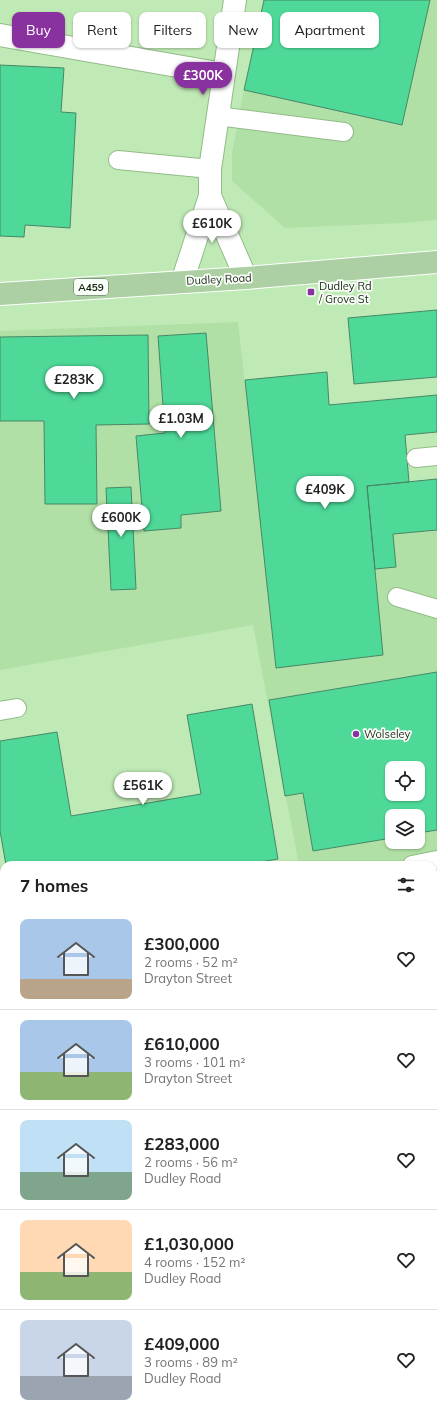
<!DOCTYPE html>
<html lang="en">
<head>
<meta charset="utf-8">
<style>
  body { margin:0; font-family:Mulish,sans-serif; background:#f2f2f2; color:#202124; height:100vh; display:flex; flex-direction:column; font-size:15px; white-space:nowrap }
  * { box-sizing:border-box; margin:0 }
  p { font-size:13px; color:#757577 }
  .icon { flex:none; width:22px; height:22px; fill:none; stroke:currentColor; stroke-width:2; stroke-linecap:round; stroke-linejoin:round }
  .map { position:relative; flex:1; overflow:hidden }
  .drawer { position:absolute; left:0px; top:861px; width:437px; height:556px; display:flex; flex-direction:column; background:#fff; border-radius:12px 12px 0 0; box-shadow:0 1px 3px #0004 }
  .drawer>* { flex:none }
  .guide { position:absolute; left:12px; top:12px; width:413px; height:36px; display:flex; gap:8px }
  .fabs { position:absolute; left:385px; top:761px; display:grid; gap:8px }
  .fabs a { display:grid; place-items:center; width:40px; height:40px; border-radius:8px; background:#fff; box-shadow:0 1px 3px #0004; font-size:20px }
  .price { position:absolute; translate:-50% -34px; padding:0 9px; border-radius:14px; background:#fff; color:#222; font-size:13px; line-height:26px; filter:drop-shadow(0 1px 2px #0008) }
  .price::after { content:''; position:absolute; left:50%; top:24px; width:12px; height:9px; margin-left:-6px; background:inherit; clip-path:polygon(0 0,100% 0,50% 100%) }
  .price.on { background:#89319e; color:#fff }
  ul { padding:0; list-style:none }
  li { display:flex; align-items:center; gap:12px; height:100px; padding:0 20px }
  li+li { border-top:1px solid #e0e0e0 }
  li span { display:grid; place-items:center; flex:none; width:112px; height:80px; border-radius:8px; color:#555 }
  li>.icon { margin-inline-start:auto }
  span .icon { width:48px; height:48px; fill:#fffc; stroke-width:1 }
  li b { font-size:17px }
  h2 { display:flex; justify-content:space-between; align-items:center; height:48px; padding:0 20px; font-size:17px }
  .pill { padding:0 14px; border-radius:8px; background:#fff; box-shadow:0 1px 3px #0004; font-size:14px; line-height:36px }
  .pill.on { background:#89319e; color:#fff }
  .map>svg:first-child { display:block }
  .built { fill:#b0e0a5; fill-rule:evenodd }
  .building { fill:#4ed998; stroke:#488766; fill-rule:evenodd }
  .lines { fill:none; stroke-linecap:round; stroke-linejoin:round }
  .lane-casing { stroke:#92bb88; stroke-width:20 }
  .street-casing { stroke:#92bb88; stroke-width:24 }
  .primary-casing { stroke:#fff; stroke-width:24 }
  .highway-casing { stroke:#fff; stroke-width:24 }
  .lane { stroke:#fff; stroke-width:18 }
  .street { stroke:#fff; stroke-width:22 }
  .primary { stroke:#acd0a3; stroke-width:22 }
  .highway { stroke:#75b066; stroke-width:22 }
  .poi-dot { fill:#89319e; stroke:#fafef9; stroke-width:1.5 }
  .labels { text-anchor:middle; dominant-baseline:central; stroke-width:3.5; stroke-linejoin:round; paint-order:stroke }
  .shield { fill:#fafef9; stroke:#5c6859; stroke-width:1 }
  .shield-label { font-size:10px; font-weight:bold; fill:#192815 }
  .street-label { font-size:11px; fill:#192815; stroke:#fafef9 }
  .poi-label { font-size:11px; fill:#192815; stroke:#fafef9; text-anchor:start }
</style>
</head>
<body>
<div class="map">
<svg width="437" height="1417" viewBox="0 0 437 1417">
  <rect width="100%" height="100%" fill="#c0eab5"/>
  <path class="built" d="M 264,0 L 437,0 L 437,220 L 402,223 L 285,228 L 232,181 L 232,153 L 244,90 Z
    M 238,322 L 277,668 L 383,655 L 367,486 L 437,479 L 437,903 L 433,904 L 433,865 L 299,865 L 253,625 L 0,670 L 0,331 ZM 392,768 L 418,768 L 418,794 L 392,794 ZM 392,816 L 418,816 L 418,842 L 392,842 Z"/>
  <path class="building" d="M 264,0 L 430,0 L 402,125 L 244,90 Z
    M 0,65 L 64,68 L 61,112 L 76,113 L 70,228 L 25,225 L 24,237 L 0,236 Z
    M 437,310 L 437,377 L 354,384 L 348,318 Z
    M 206,333 L 221,511 L 181,515 L 181,528 L 144,531 L 136,436 L 165,433 L 158,336 Z
    M 148,335 L 149,424 L 96,425 L 97,504 L 45,504 L 44,421 L 0,421 L 0,337 Z
    M 327,372 L 329,405 L 437,395 L 437,432 L 405,435 L 409,482 L 367,486 L 383,655 L 276,668 L 245,380 Z
    M 437,479 L 437,530 L 393,534 L 396,567 L 375,569 L 367,486 Z
    M 131,487 L 136,589 L 111,590 L 106,488 Z
    M 437,672 L 437,830 L 418,833 L 418,816 L 392,816 L 392,838 L 313,851 L 303,793 L 285,796 L 269,700 ZM 392,768 L 418,768 L 418,794 L 392,794 Z
    M 252,704 L 278,859 L 242,865 L 6,865 L 0,831 L 0,741 L 57,732 L 71,816 L 201,794 L 187,715 Z
    M 437,1098 L 437,1156 L 433,1157 L 433,1099 Z
    M 0,1165 L 4,1188 L 4,1245 L 0,1245 Z
    M 4,1252 L 4,1382 L 0,1383 L 0,1253 Z
    M 433,1372 L 437,1372 L 437,1409 L 433,1409 Z
    M 4,1398 L 4,1413 L 65,1413 L 66,1417 L 0,1417 L 0,1399 Z
    M 139,1413 L 182,1413 L 182,1417 L 140,1417 Z"/>
  <g class="lines">
    <g class="lane-casing">
      <path id="lane" d="M 217,116 L 344,132
        M 118,160 L 210,169
        M 416,458 L 437,456
        M 397,597 L 437,609
        M 0,711 L 17,708
        M 412,865 L 437,860"/>
    </g>
    <g class="street-casing">
      <path id="street" d="M 0,35 L 223,74
        M 210,196 L 246,278
        M 182,282 L 210,196 L 210,169 L 235,0
        M 78,1413 L 79,1417"/>
    </g>
    <g class="primary-casing">
      <path id="primary" d="M 0,294 L 246,278 L 437,262"/>
    </g>
    <g class="highway-casing">
      <path id="highway" d="M 433,951 L 437,950
        M 0,1029 L 4,1028"/>
    </g>
    <use href="#lane" class="lane"/>
    <use href="#street" class="street"/>
    <use href="#primary" class="primary"/>
    <use href="#highway" class="highway"/>
  </g>
  <g class="poi-dot">
    <rect x="307" y="288" width="8" height="8" rx="2"/>
    <circle cx="356" cy="734" r="4"/>
  </g>
  <g class="labels">
    <rect class="shield" x="74" y="279" width="34" height="16" rx="3"/>
    <g class="shield-label">
      <text x="91" y="287">A459</text>
    </g>
    <g class="street-label">
      <text transform="translate(219 279) rotate(-3)">Dudley Road</text>
    </g>
    <g class="poi-label">
      <text x="319" y="286">Dudley Rd<tspan x="319" dy="13">/ Grove St</tspan></text>
      <text x="364" y="734">Wolseley</text>
    </g>
  </g>
</svg>
<div class="fabs">
<a><svg class="icon" aria-label="locate" viewBox="0 0 24 24"><circle cx="12" cy="12" r="6"/><path d="M12 2v4M12 18v4M2 12h4M18 12h4"/></svg></a>
<a><svg class="icon" aria-label="layers" viewBox="0 0 24 24"><path d="M12 4l9 5-9 5-9-5zM3 14l9 5 9-5"/></svg></a>
</div>
<b class="price on" style="left:203px;top:96px">£300K</b>
<b class="price" style="left:212px;top:244px">£610K</b>
<b class="price" style="left:74px;top:400px">£283K</b>
<b class="price" style="left:181px;top:439px">£1.03M</b>
<b class="price" style="left:325px;top:510px">£409K</b>
<b class="price" style="left:121px;top:538px">£600K</b>
<b class="price" style="left:143px;top:806px">£561K</b>
<div class="guide">
<a class="pill on">Buy</a>
<a class="pill">Rent</a>
<a class="pill">Filters</a>
<a class="pill">New</a>
<a class="pill">Apartment</a>
</div>
<section class="drawer">
<h2>7 homes<svg class="icon" aria-label="filters" viewBox="0 0 24 24"><path d="M4 7h16M4 17h16"/><circle cx="9" cy="7" r="2"/><circle cx="15" cy="17" r="2"/></svg></h2>
<ul>
<li><span style="background:linear-gradient(#a9c7e8 75%,#b9a48a 0)"><svg class="icon" aria-label="home" viewBox="0 0 24 24"><path d="M3 11l9-7 9 7M6 9v11h12V9"/></svg></span><div><b>£300,000</b><p>2 rooms · 52 m²</p><p>Drayton Street</p></div><svg class="icon" aria-label="heart" viewBox="0 0 24 24"><path d="M12 20l-8-8c-3-5 5-10 8-4 3-6 11-1 8 4z"/></svg></li>
<li><span style="background:linear-gradient(#a9c7e8 65%,#8fb573 0)"><svg class="icon" aria-label="home" viewBox="0 0 24 24"><path d="M3 11l9-7 9 7M6 9v11h12V9"/></svg></span><div><b>£610,000</b><p>3 rooms · 101 m²</p><p>Drayton Street</p></div><svg class="icon" aria-label="heart" viewBox="0 0 24 24"><path d="M12 20l-8-8c-3-5 5-10 8-4 3-6 11-1 8 4z"/></svg></li>
<li><span style="background:linear-gradient(#bfe0f5 65%,#7fa58c 0)"><svg class="icon" aria-label="home" viewBox="0 0 24 24"><path d="M3 11l9-7 9 7M6 9v11h12V9"/></svg></span><div><b>£283,000</b><p>2 rooms · 56 m²</p><p>Dudley Road</p></div><svg class="icon" aria-label="heart" viewBox="0 0 24 24"><path d="M12 20l-8-8c-3-5 5-10 8-4 3-6 11-1 8 4z"/></svg></li>
<li><span style="background:linear-gradient(#ffd9b3 65%,#8fb573 0)"><svg class="icon" aria-label="home" viewBox="0 0 24 24"><path d="M3 11l9-7 9 7M6 9v11h12V9"/></svg></span><div><b>£1,030,000</b><p>4 rooms · 152 m²</p><p>Dudley Road</p></div><svg class="icon" aria-label="heart" viewBox="0 0 24 24"><path d="M12 20l-8-8c-3-5 5-10 8-4 3-6 11-1 8 4z"/></svg></li>
<li><span style="background:linear-gradient(#c9d6e8 70%,#9aa5b1 0)"><svg class="icon" aria-label="home" viewBox="0 0 24 24"><path d="M3 11l9-7 9 7M6 9v11h12V9"/></svg></span><div><b>£409,000</b><p>3 rooms · 89 m²</p><p>Dudley Road</p></div><svg class="icon" aria-label="heart" viewBox="0 0 24 24"><path d="M12 20l-8-8c-3-5 5-10 8-4 3-6 11-1 8 4z"/></svg></li>
</ul>
</section>
</div>
</body>
</html>
